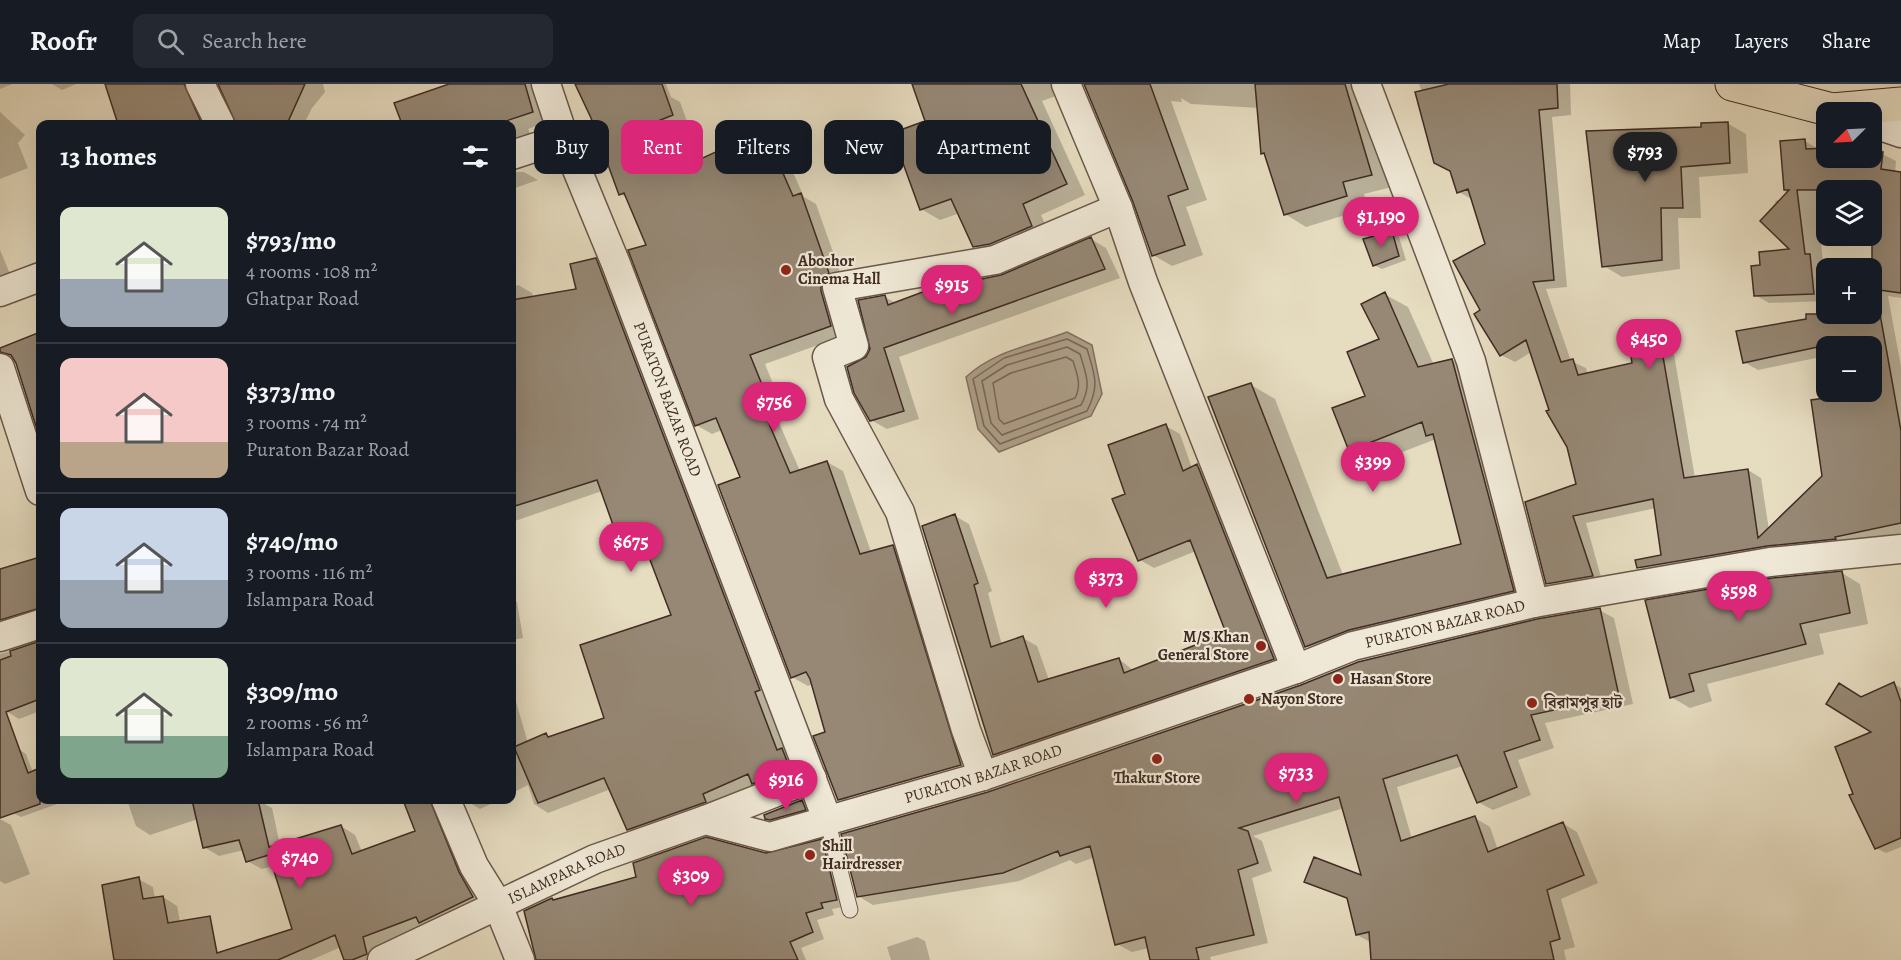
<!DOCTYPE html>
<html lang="en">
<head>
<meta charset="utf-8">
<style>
  body { margin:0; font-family:Alegreya,"Noto Serif Bengali",serif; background:#242831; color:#f1f3f6; height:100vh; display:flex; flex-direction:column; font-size:22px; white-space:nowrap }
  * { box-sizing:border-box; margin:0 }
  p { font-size:20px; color:#9ea1a6 }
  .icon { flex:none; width:33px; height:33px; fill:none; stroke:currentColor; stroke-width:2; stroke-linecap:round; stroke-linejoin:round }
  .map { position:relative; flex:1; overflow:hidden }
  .sheet { position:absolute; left:36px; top:36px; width:480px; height:684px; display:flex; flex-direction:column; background:#171b24; border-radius:12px; box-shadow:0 6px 24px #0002 }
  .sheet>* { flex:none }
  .banner { position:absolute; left:534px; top:36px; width:570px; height:54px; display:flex; gap:12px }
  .needle { width:39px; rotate:246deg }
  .buttons { position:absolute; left:1816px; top:18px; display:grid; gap:12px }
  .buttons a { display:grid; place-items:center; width:66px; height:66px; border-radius:12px; background:#171b24; box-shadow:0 6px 24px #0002; font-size:30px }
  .price { position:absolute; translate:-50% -51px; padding:0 14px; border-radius:21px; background:#db2777; color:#fff; font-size:20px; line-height:39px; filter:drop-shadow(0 2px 3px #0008) }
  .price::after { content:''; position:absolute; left:50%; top:36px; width:18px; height:14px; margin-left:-9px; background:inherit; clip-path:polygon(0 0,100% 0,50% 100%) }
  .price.current { background:#222; color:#fff }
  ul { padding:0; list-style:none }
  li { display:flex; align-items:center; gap:18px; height:150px; padding:0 24px }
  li+li { border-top:2px solid #363941 }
  li span { display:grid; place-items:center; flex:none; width:168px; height:120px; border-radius:12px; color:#555 }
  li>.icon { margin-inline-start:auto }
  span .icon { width:72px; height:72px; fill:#fffc; stroke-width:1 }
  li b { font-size:26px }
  h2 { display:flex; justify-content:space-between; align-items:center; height:72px; padding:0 24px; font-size:26px }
  .tag { padding:0 21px; border-radius:12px; background:#171b24; box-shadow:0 6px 24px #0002; font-size:21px; line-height:54px }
  .tag.current { background:#db2777; color:#fff }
  header { display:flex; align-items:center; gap:36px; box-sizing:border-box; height:84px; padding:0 30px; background:#171b24; border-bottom:2px solid #363941 }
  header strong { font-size:28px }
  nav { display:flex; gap:33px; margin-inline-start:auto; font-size:21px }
  .search { width:420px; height:54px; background:#242831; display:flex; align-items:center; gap:15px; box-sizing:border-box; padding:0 21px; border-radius:12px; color:#9ea1a6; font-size:22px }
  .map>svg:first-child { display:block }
  .water { fill:#aea08b; stroke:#827261; stroke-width:1.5 }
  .shadow { fill:#0003; fill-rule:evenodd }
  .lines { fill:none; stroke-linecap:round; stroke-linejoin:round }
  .shore { stroke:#776657; stroke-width:1.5 }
  .building { fill:#968875; stroke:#402c23; stroke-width:1.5; fill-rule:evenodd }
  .service-casing { stroke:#6a584a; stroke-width:17 }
  .minor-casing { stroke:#6a584a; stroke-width:31 }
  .primary-casing { stroke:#402c23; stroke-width:35 }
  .service { stroke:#efe8d6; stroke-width:15 }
  .minor { stroke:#efe8d6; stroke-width:28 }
  .primary { stroke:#e6dcc0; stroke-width:33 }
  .poi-dot { fill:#8f2418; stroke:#efe8d6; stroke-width:2 }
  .labels { text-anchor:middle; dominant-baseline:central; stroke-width:4.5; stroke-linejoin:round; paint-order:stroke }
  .poi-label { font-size:16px; font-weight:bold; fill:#402c23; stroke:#efe8d6; text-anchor:start }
  .street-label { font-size:16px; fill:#402c23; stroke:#efe8d6 }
</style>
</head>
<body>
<header>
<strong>Roofr</strong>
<div class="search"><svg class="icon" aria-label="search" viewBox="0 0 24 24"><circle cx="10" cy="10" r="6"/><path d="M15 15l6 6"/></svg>Search here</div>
<nav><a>Map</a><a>Layers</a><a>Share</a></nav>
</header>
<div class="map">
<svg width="1901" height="876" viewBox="0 0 1901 876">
  <rect width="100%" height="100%" fill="#e6dcc0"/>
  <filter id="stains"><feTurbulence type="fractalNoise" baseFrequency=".00333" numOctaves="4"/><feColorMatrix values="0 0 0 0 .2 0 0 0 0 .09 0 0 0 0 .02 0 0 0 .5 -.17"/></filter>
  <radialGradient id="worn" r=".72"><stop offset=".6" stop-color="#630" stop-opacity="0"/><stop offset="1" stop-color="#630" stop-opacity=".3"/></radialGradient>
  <path class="water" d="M 1067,248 L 1092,261 L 1102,310 L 1091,332 L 999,368 L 978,345 L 966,293 C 995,266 1031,262 1067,248 Z"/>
  <path class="shadow" d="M 0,0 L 12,0 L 0,5 Z
    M 52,0 L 76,0 L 62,6 Z
    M 170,0 L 200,0 L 212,40 L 145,40 L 136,22 Z
    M 219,0 L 323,0 L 325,8 L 312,24 L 304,40 L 236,40 L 236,33 Z
    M 454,0 L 539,0 L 549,37 L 528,45 L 535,61 L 512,77 L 514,88 L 524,88 L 538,96 L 512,105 L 512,40 L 404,40 L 396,20 Z
    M 582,0 L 666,0 L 671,13 L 680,18 L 688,40 L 668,47 L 682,85 L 764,48 L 779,57 L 804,113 L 816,120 L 844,199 L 846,251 L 765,280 L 782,322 L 773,325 L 800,387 L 827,378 L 843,387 L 871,468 L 892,462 L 908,471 L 976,690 L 855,725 L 839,715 L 826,649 L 813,600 L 808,602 L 792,593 L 742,394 L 722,346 L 712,350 L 696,341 L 648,162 L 628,114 L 620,110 ZM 968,678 L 969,680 L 848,715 L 848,712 Z
    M 913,0 L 1075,0 L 1069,7 L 1042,17 L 1085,111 L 1041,131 L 1051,153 L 993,173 L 974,162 L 960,129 L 940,136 L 921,125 L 927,38 Z
    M 1086,0 L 1362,0 L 1392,103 L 1364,110 L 1368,124 L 1306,143 L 1285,130 L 1267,72 L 1262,69 L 1259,24 L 1191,20 L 1181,14 L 1182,18 L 1171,17 L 1207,116 L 1186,123 L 1203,171 L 1172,182 L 1153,171 L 1135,117 Z
    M 1419,0 L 1570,0 L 1571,31 L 1552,33 L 1567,203 L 1546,205 L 1571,277 L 1586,284 L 1588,291 L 1634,281 L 1660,262 L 1674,270 L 1695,394 L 1748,386 L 1761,394 L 1769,446 L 1824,393 L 1826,315 L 1821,273 L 1758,286 L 1744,278 L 1808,236 L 1808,233 L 1827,224 L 1827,230 L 1872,230 L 1874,205 L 1872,106 L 1827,106 L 1827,139 L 1819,138 L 1827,217 L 1769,219 L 1755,211 L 1762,183 L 1793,166 L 1775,117 L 1786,115 L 1782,58 L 1805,57 L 1818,65 L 1827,64 L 1827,74 L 1872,74 L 1872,69 L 1882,70 L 1896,77 L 1895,89 L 1901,90 L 1901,214 L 1888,212 L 1901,283 L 1901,449 L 1848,460 L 1652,491 L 1638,483 L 1663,472 L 1656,424 L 1586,439 L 1601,493 L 1604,495 L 1561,507 L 1547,499 L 1577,401 L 1568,362 L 1550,327 L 1531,268 L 1515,278 L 1501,271 L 1481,227 L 1487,161 L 1473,116 L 1459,108 ZM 1827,262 L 1872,262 L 1872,308 L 1827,308 Z
    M 0,28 L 25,51 L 18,59 L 28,84 L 0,95 Z
    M 1727,39 L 1746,50 L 1748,89 L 1699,93 L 1701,134 L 1678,134 L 1680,185 L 1622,193 L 1604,182 L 1703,45 Z
    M 1391,148 L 1399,153 L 1406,176 L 1382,185 L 1374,181 Z
    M 1091,155 L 1106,164 L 1120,194 L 899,273 L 919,335 L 887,345 L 871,336 L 867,274 L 885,213 L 896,219 L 928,207 L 935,212 L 1002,193 Z
    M 0,166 L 13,197 L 0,204 Z
    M 595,175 L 610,184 L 804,693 L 643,754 L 628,745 L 611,705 L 548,729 L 534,720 L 528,701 L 512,709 L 512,604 L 528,659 L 546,651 L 552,654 L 605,635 L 673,532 L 645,458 L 634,462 L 620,454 L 602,407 L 512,438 L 512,346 L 519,343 L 534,329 L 512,275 L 512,203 L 518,201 L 532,209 L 533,213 L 578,206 Z
    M 1384,210 L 1408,223 L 1434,281 L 1452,276 L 1476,290 L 1536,520 L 1330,576 L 1306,562 L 1251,301 L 1275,315 L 1343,491 L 1463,461 L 1436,355 L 1374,379 L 1350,366 L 1368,313 L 1381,256 Z
    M 40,250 L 40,350 L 17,278 L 1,266 Z
    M 1166,342 L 1180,350 L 1192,384 L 1197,382 L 1212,390 L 1288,583 L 1009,678 L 994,670 L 955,432 L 969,440 L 992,507 L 988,509 L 1002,561 L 1023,554 L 1037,562 L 1049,596 L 1119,575 L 1134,587 L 1228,549 L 1196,467 L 1154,484 L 1140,476 L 1127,410 Z
    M 40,475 L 40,535 L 14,543 L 0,535 L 0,487 Z
    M 1842,489 L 1860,500 L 1868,540 L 1819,550 L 1824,570 L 1707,600 L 1712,617 L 1690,624 L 1671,613 L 1647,518 Z
    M 512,515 L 517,518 L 523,554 L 512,556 Z
    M 1599,526 L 1614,534 L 1633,620 L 1545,639 L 1554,664 L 1518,676 L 1531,711 L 1493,726 L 1478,718 L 1463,682 L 1397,703 L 1412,755 L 1475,734 L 1490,743 L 1498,766 L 1562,739 L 1577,748 L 1598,799 L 1561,815 L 1575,863 L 1564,866 L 1566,876 L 1452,876 L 1372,859 L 1357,851 L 1349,816 L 1306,797 L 1363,794 L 1344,724 L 1253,752 L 1262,757 L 1272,787 L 1252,794 L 1268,859 L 1210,873 L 1211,876 L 1151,876 L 1149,864 L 1132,868 L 1117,860 L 1095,773 L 1076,780 L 1070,776 L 1019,797 L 873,821 L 858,812 L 989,709 Z
    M 40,559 L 40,627 L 19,635 L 6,627 L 0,612 L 0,570 Z
    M 1894,600 L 1901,604 L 1901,763 L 1886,769 L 1876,764 L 1855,711 L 1875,649 L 1861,614 Z
    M 19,665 L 26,670 L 32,686 L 40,682 L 40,716 L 55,716 L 57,720 L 21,733 L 13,729 L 0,694 L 0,673 Z
    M 127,716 L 257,716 L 272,724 L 280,761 L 341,742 L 355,751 L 362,768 L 417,748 L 405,716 L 449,716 L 487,822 L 377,862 L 380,876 L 345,876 L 341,863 L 311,876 L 214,876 L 294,845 L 274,782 L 262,785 L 247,777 L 244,766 L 219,772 L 204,763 L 198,735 L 150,751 L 136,742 Z
    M 465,716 L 499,716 L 480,725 Z
    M 802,717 L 809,722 L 812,730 L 779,739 L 771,735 Z
    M 0,735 L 11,741 L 30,790 L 5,800 L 0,797 Z
    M 822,757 L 834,764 L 848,822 L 832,825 L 834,831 L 817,836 L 824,855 L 801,864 L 806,876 L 538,876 L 552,815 L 556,817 Z
    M 138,795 L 153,803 L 155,815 L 163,813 L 177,822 L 186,868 L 155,876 L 114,876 Z
    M 917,853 L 925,857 L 930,876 L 891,876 L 887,863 Z"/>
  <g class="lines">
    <path class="shore" d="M 1067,255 L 1087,265 C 1095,292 1100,301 1087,327 L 1000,360 L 984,342 L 973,295 L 1004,274 Z
      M 1067,263 L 1080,270 C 1086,291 1092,301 1081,321 L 1002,351 L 991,339 L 982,297 L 1007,281 Z
      M 1066,273 L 1073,277 C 1077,290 1082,301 1075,314 L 1004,340 L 999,335 L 993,299 L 1011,289 Z"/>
  </g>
  <path class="building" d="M 105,0 L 184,0 L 202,40 L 118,40 Z
    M 218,0 L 305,0 L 287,40 L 236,40 Z
    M 449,0 L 525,0 L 533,28 L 497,40 L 402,40 L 394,19 Z
    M 575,0 L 662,0 L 673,31 L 653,39 L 672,88 L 764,46 L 793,112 L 801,109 L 829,189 L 821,198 L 821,207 L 831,242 L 750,271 L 767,313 L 759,316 L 790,389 L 827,377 L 860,470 L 893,461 L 961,681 L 838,716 L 813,652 L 825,648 L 810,595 L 806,588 L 791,594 L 718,401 L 740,393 L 716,334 L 695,342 L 628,166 L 646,161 L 624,109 L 619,111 L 591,34 Z
    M 912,0 L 1021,0 L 1067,100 L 1023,120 L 1032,142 L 990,160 L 973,163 L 951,115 L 920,126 L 892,49 L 925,37 Z
    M 1084,0 L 1150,0 L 1188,105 L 1168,112 L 1185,161 L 1152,172 L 1133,118 Z
    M 1255,0 L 1345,0 L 1372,91 L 1343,98 L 1347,112 L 1284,131 L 1264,69 L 1261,70 Z
    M 1449,0 L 1557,0 L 1558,24 L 1539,26 L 1554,196 L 1533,198 L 1561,278 L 1573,275 L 1578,291 L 1632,279 L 1630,266 L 1661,261 L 1684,394 L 1748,385 L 1758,454 L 1822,392 L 1811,316 L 1825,314 L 1818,263 L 1743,279 L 1736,247 L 1806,235 L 1806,230 L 1880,230 L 1901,347 L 1901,439 L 1835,453 L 1836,455 L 1767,462 L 1637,484 L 1635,476 L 1661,471 L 1653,415 L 1573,432 L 1593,492 L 1546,500 L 1525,418 L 1576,400 L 1567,363 L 1546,327 L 1549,326 L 1526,256 L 1500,272 L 1474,230 L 1480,226 L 1453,177 L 1485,160 L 1468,105 L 1457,109 L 1450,87 L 1434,79 L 1415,8 ZM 1827,262 L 1872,262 L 1872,308 L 1827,308 Z
    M 1728,38 L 1730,79 L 1681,83 L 1683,124 L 1661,124 L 1662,176 L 1602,183 L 1586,47 L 1701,43 L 1701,39 Z
    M 1805,55 L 1806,65 L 1827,64 L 1827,74 L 1872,74 L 1872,67 L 1883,68 L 1881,85 L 1901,88 L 1901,209 L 1872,205 L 1872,106 L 1797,106 L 1805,170 L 1810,170 L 1814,210 L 1754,212 L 1751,182 L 1760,181 L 1759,168 L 1789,165 L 1760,137 L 1789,106 L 1784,106 L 1780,57 Z
    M 1392,147 L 1399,172 L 1373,182 L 1363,155 Z
    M 1091,153 L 1105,185 L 884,264 L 904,327 L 870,337 L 854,309 L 847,283 L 866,273 L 870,265 L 858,216 L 885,211 L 888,221 L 928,206 L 930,212 L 977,196 L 1001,191 Z
    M 596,174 L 760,606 L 755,608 L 777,666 L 782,664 L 790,685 L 752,700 L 748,690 L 703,710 L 706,718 L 627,746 L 604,694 L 538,719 L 514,663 L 546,649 L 548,653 L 604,634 L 580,561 L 671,531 L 639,447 L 618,455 L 597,396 L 512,423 L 512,216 L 576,205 L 570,180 Z
    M 1385,208 L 1418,283 L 1452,275 L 1514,507 L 1349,546 L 1305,563 L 1208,313 L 1251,299 L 1327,494 L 1461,460 L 1433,350 L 1426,352 L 1422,338 L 1349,367 L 1332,324 L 1365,312 L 1347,268 L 1379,255 L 1361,220 Z
    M 40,248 L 40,355 L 16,279 L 11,271 L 0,268 L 0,264 Z
    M 1166,340 L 1183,387 L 1197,380 L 1274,575 L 993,671 L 922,442 L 955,430 L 978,499 L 974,501 L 991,563 L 1023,552 L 1038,598 L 1119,574 L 1124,589 L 1226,549 L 1190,456 L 1138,477 L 1112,415 L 1125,410 L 1108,361 Z
    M 40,473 L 40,524 L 0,536 L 0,485 Z
    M 1842,487 L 1850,529 L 1800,540 L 1806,560 L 1689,590 L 1694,607 L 1670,614 L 1645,516 L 1772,494 Z
    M 1600,524 L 1619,612 L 1531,631 L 1540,656 L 1504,668 L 1517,703 L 1477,719 L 1457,671 L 1383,695 L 1401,757 L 1475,732 L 1488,768 L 1563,738 L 1584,791 L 1547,806 L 1560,855 L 1550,858 L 1554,876 L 1371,876 L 1369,848 L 1356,851 L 1347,814 L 1304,798 L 1314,773 L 1361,791 L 1339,713 L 1239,744 L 1248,747 L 1258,779 L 1238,786 L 1254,851 L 1196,864 L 1199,876 L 1150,876 L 1145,853 L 1115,861 L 1090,762 L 1060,772 L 1058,767 L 1003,789 L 857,813 L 841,750 L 988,708 L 1301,601 L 1358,578 L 1537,535 Z
    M 40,557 L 40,615 L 6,628 L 28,689 L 40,684 L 40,720 L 0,734 L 0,576 L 11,572 L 10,567 Z
    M 1894,598 L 1901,618 L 1901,754 L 1875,765 L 1849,711 L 1853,710 L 1835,663 L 1871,648 L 1826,620 L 1839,599 L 1861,613 Z
    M 192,716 L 258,716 L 269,763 L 341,741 L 352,770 L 415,747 L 403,716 L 430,716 L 459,788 L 473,813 L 419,839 L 416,833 L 363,853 L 367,870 L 352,876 L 344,876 L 335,851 L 278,876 L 114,876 L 102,801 L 139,793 L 143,815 L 163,812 L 168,839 L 210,832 L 217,869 L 292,845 L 269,771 L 246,778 L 239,756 L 203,764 Z
    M 802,716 L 806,726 L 770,736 L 765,735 L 764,731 Z
    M 706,753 L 766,769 L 822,755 L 837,816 L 821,819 L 823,824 L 806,829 L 813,848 L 790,858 L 798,876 L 536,876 L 524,827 L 552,814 L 553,816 L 636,793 L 633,779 Z"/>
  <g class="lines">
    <g class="service-casing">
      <path id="service" d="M 827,735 L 850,826"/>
    </g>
    <g class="minor-casing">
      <g id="minor">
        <path d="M 200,0 L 220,40"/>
        <path id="s1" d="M 546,0 L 564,54 L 616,180 L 827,735"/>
        <path d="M 1066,0 L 1118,124 L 1143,198 L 1296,585"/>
        <path d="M 1366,0 L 1471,277 L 1534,519"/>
        <path d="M 1872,39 L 1901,49"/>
        <path d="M 512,71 L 564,54"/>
        <path d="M 0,208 L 40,193"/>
        <path d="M 0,284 L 40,407"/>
        <path d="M 0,553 L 40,540"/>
        <path d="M 983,692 L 966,646 L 900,428 L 839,315 L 827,273 L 854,262 L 837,203 L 995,176 L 1118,124"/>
        <path d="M 446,716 L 474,782 L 497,819 L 520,876"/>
        <path d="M 705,736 L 812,694"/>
        <path id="s2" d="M 382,876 L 595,775 L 705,736 L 770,753 L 983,692 L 1296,585 L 1353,562 L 1534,519 L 1770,478 L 1901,465"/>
      </g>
    </g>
    <g class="primary-casing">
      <path id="primary" d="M 1732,0 L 1832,26 L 1901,20"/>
    </g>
    <use href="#service" class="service"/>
    <use href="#minor" class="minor"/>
    <use href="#primary" class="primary"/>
  </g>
  <g class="poi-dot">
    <circle cx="786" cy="186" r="6"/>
    <circle cx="1261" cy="562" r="6"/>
    <circle cx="1338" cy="595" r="6"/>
    <circle cx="1249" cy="615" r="6"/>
    <circle cx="1532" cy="619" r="6"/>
    <circle cx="1157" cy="675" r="6"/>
    <circle cx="810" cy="771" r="6"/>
  </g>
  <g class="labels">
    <g class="poi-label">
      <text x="798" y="177">Aboshor<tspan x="798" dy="18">Cinema Hall</tspan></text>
      <text x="1249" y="553" text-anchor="end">M/S Khan<tspan x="1249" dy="18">General Store</tspan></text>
      <text x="1350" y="595">Hasan Store</text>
      <text x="1261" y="615">Nayon Store</text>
      <text x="1544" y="619">বিরামপুর হাট</text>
      <text x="1157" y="694" text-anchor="middle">Thakur Store</text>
      <text x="822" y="762">Shill<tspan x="822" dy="18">Hairdresser</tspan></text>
    </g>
    <g class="street-label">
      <text stroke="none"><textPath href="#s1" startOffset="338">PURATON BAZAR ROAD</textPath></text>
      <text stroke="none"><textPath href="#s2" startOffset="1128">PURATON BAZAR ROAD</textPath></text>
      <text stroke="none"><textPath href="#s2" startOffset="642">PURATON BAZAR ROAD</textPath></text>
      <text stroke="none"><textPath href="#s2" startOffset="204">ISLAMPARA ROAD</textPath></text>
    </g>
  </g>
  <rect width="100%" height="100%" filter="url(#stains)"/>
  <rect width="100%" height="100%" fill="url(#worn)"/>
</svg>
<div class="buttons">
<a><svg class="needle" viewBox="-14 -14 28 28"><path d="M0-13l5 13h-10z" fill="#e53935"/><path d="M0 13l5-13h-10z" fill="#9ea1a6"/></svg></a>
<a><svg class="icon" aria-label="layers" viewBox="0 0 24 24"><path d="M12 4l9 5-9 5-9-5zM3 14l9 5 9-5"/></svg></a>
<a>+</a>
<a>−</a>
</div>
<b class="price current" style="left:1645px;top:99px">$793</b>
<b class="price" style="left:1381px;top:164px">$1,190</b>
<b class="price" style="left:952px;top:232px">$915</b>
<b class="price" style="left:1649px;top:286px">$450</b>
<b class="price" style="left:774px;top:349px">$756</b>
<b class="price" style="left:1373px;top:409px">$399</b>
<b class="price" style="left:631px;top:489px">$675</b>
<b class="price" style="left:1106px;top:525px">$373</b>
<b class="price" style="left:1739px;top:538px">$598</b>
<b class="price" style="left:1296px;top:720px">$733</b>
<b class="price" style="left:786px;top:727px">$916</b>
<b class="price" style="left:300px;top:805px">$740</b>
<b class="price" style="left:691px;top:823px">$309</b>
<div class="banner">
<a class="tag">Buy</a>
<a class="tag current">Rent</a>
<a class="tag">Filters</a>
<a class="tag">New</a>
<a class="tag">Apartment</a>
</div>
<section class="sheet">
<h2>13 homes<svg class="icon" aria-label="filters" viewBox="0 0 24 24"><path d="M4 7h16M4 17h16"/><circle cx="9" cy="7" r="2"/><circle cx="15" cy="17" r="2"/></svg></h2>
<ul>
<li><span style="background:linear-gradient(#dfe7d0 60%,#9aa5b1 0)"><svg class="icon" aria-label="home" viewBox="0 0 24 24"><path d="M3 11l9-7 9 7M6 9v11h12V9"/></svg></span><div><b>$793/mo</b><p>4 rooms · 108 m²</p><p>Ghatpar Road</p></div></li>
<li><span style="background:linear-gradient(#f6c9c9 70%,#b9a48a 0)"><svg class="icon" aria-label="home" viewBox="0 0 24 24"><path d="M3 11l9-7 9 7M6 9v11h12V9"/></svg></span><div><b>$373/mo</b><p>3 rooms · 74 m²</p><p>Puraton Bazar Road</p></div></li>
<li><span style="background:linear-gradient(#c9d6e8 60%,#9aa5b1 0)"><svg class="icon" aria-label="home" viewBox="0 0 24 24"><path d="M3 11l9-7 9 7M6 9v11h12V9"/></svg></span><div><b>$740/mo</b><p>3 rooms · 116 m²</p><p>Islampara Road</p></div></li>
<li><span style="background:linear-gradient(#dfe7d0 65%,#7fa58c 0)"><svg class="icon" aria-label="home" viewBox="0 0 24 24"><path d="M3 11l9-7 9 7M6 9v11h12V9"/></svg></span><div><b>$309/mo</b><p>2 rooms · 56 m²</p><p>Islampara Road</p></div></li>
</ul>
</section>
</div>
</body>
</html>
